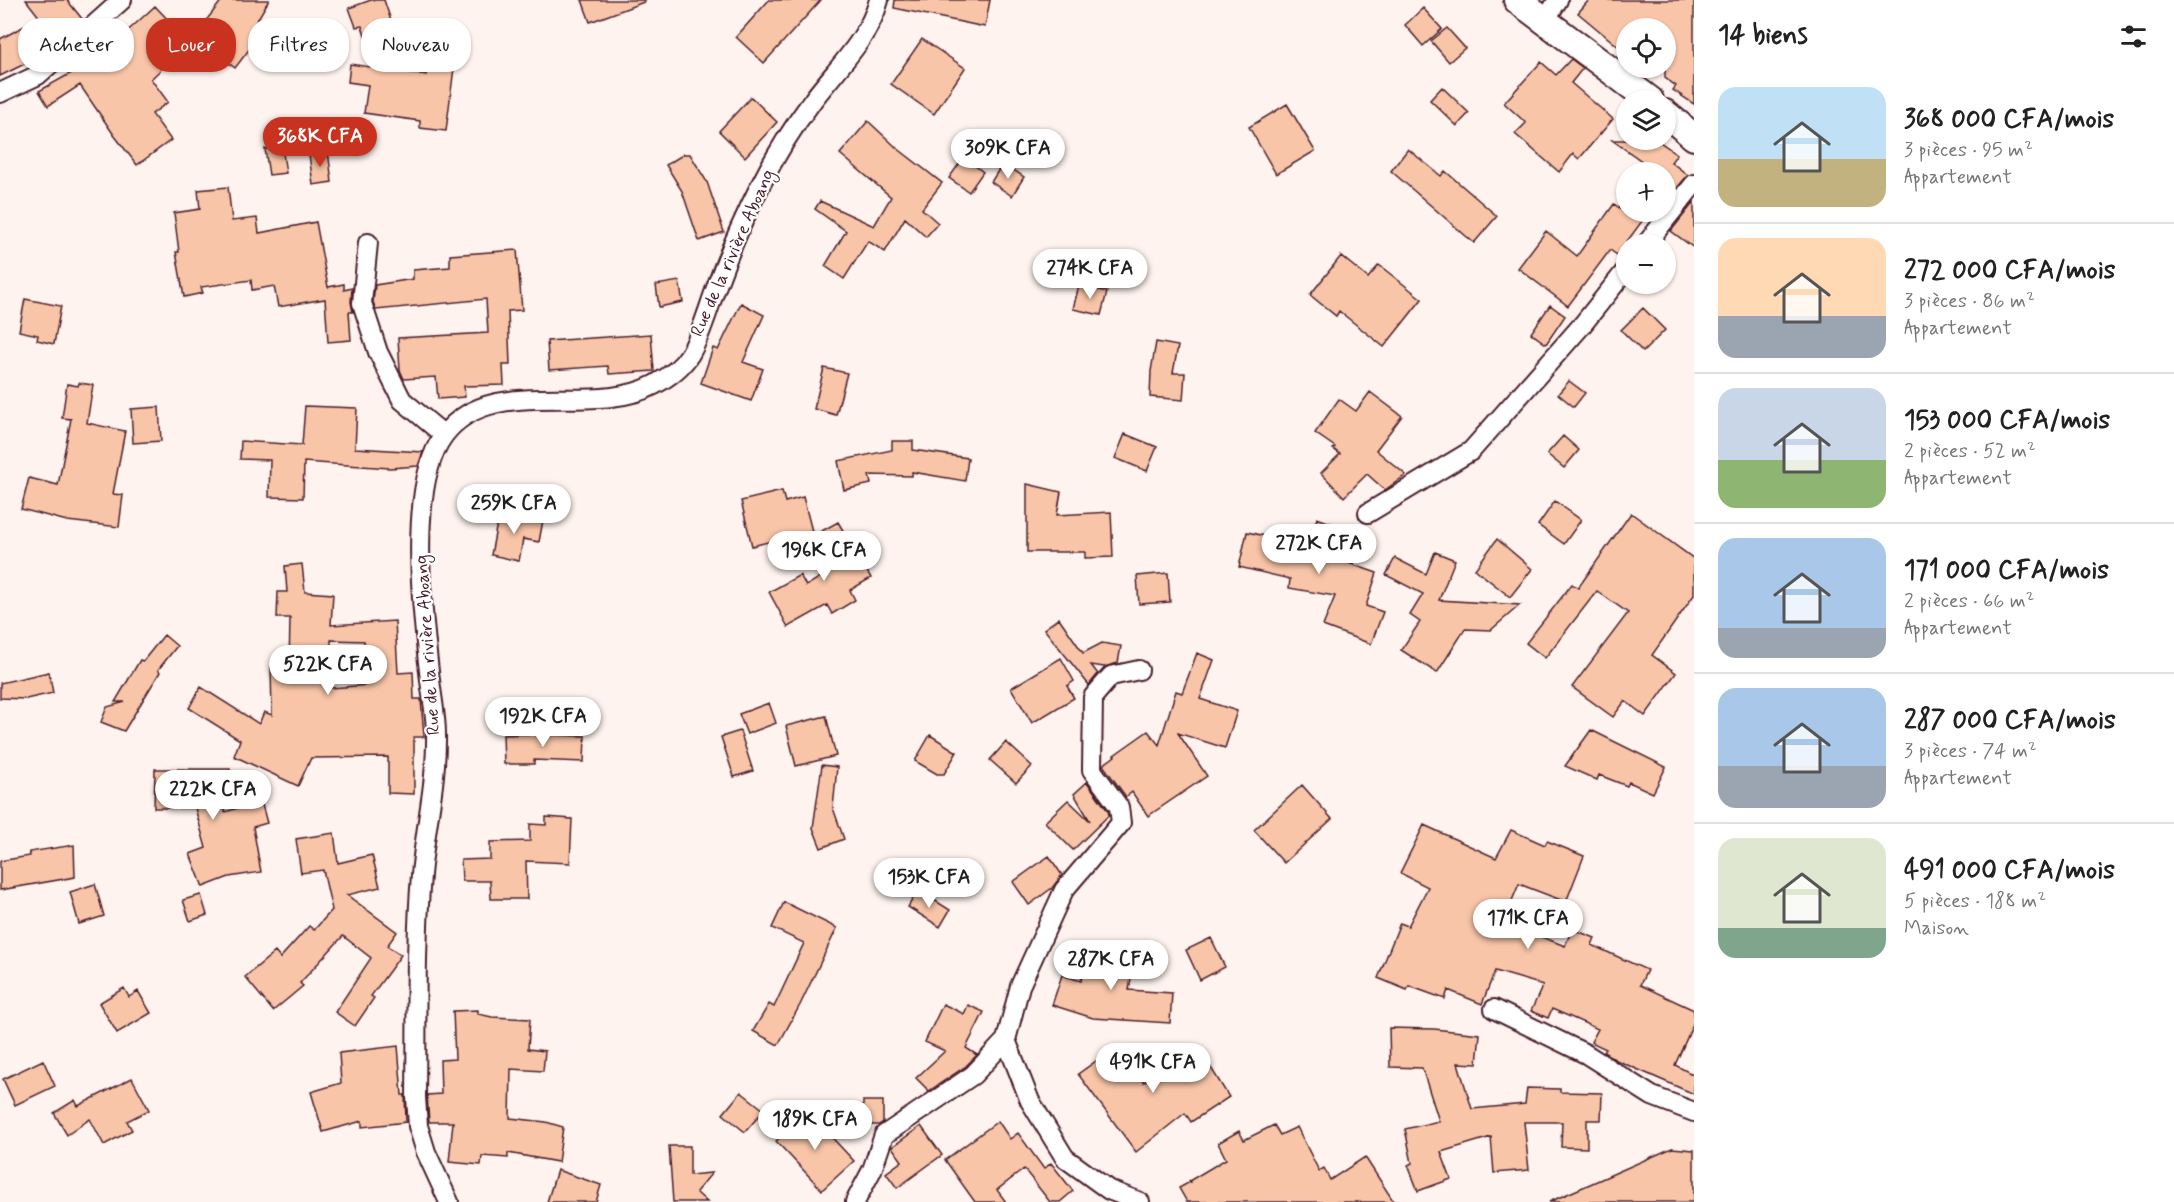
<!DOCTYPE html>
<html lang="fr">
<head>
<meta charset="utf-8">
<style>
  body { margin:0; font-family:Mynerve,sans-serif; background:#f2f2f2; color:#222; height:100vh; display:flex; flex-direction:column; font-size:22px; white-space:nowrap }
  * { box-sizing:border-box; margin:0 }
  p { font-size:20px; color:#767676 }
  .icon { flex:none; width:33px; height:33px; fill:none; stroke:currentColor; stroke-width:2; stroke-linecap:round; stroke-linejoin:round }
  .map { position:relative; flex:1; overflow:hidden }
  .panel { display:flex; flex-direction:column; background:#fff; width:480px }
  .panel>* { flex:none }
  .banner { position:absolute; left:18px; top:18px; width:570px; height:54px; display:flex; gap:12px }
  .buttons { position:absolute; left:1616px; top:18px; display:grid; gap:12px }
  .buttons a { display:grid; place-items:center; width:60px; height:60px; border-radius:50%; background:#fff; box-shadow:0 2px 4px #0004; font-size:30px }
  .price { position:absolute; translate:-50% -51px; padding:0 14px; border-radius:21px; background:#fff; color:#222; font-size:20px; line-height:39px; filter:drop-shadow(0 2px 3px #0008) }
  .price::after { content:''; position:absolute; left:50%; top:36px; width:18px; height:14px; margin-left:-9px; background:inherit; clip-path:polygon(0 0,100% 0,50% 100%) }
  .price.active { background:#c8321e; color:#fff }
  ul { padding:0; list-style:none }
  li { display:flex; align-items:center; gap:18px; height:150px; padding:0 24px }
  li+li { border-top:2px solid #e0e0e0 }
  li span { display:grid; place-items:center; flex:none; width:168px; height:120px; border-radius:18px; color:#555 }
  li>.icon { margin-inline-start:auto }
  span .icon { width:72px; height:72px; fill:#fffc; stroke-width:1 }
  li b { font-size:26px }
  h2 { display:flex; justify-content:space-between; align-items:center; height:72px; padding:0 24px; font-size:26px }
  .pill { padding:0 21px; border-radius:24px; background:#fff; box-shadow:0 2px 4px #0004; font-size:21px; line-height:54px }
  .pill.active { background:#c8321e; color:#fff }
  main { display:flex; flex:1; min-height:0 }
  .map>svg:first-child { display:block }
  .building { fill:#f8c5a8; stroke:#4a1f2b; stroke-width:1.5; fill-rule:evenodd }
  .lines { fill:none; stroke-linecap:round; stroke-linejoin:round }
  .street-casing { stroke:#4a1f2b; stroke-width:22 }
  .secondary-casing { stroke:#4a1f2b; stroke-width:30 }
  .street { stroke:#fff; stroke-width:18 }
  .secondary { stroke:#fff; stroke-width:26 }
  .labels { text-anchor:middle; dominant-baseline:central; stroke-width:4.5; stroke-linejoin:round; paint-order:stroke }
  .street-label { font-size:18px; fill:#4a1f2b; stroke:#fff }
</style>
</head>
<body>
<main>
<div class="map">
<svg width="1694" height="1202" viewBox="0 0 1694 1202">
  <rect width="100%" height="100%" fill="#fef3ee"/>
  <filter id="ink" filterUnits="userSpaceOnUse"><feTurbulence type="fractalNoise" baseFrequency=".0167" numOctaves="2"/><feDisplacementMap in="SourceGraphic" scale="12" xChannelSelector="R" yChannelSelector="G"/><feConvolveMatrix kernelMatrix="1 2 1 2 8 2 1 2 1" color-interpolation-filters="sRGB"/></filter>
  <g filter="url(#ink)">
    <path class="building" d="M 26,0 L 67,0 L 83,20 L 43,55 L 0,76 L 0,39 L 40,18 Z
      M 222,0 L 269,0 L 250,32 L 258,38 L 235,68 L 194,36 Z
      M 371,0 L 384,0 L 398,41 L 370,51 L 362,26 L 356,27 L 349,8 Z
      M 582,0 L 644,0 L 644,2 L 590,22 Z
      M 769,0 L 821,0 L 764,63 L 736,37 Z
      M 895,0 L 990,0 L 985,27 L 894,8 Z
      M 1589,0 L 1694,0 L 1694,104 L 1673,90 L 1676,86 L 1665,78 L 1665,28 L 1626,28 L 1626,53 L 1578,13 Z
      M 155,6 L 189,42 L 151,79 L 168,102 L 152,114 L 171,140 L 137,165 L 114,135 L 80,85 L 48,106 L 39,91 L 111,51 L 109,48 Z
      M 1423,8 L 1442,29 L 1423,46 L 1405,25 Z
      M 1447,28 L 1465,48 L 1449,62 L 1431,41 Z
      M 922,39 L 965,68 L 934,114 L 891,84 Z
      M 429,56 L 455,60 L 446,131 L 420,128 L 420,121 L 364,113 L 368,85 L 348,82 L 350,64 L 426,75 Z
      M 1571,59 L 1583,68 L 1571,83 L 1613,119 L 1579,159 L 1573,154 L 1559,172 L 1515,134 L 1526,123 L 1504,103 L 1541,62 L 1556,75 Z
      M 1442,87 L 1469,113 L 1457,126 L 1430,100 Z
      M 751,97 L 777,122 L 745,157 L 719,131 Z
      M 1287,104 L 1315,151 L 1276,174 L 1249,127 Z
      M 868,121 L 897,148 L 942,183 L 922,209 L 938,223 L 926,237 L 905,218 L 885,252 L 868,241 L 844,279 L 825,266 L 846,231 L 815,209 L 820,201 L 874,226 L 891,197 L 840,154 Z
      M 1612,140 L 1657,140 L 1677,154 L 1671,162 L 1688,175 L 1665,202 L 1665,172 L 1636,172 L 1643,162 Z
      M 282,147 L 286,173 L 269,175 L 265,149 Z
      M 1408,149 L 1441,176 L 1445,171 L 1497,216 L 1474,243 L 1391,171 Z
      M 328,151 L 332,182 L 313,185 L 309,154 Z
      M 684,154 L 690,154 L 707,182 L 724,232 L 699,241 L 682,191 L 666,165 Z
      M 964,157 L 983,172 L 969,192 L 949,178 Z
      M 1003,163 L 1024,177 L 1012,196 L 991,182 Z
      M 228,187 L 232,221 L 257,218 L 259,233 L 316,222 L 328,287 L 344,284 L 344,290 L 352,288 L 351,302 L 353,312 L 349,312 L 351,340 L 328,342 L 325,299 L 278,307 L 274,286 L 252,290 L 251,280 L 201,287 L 203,293 L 184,297 L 176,252 L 179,252 L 174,213 L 200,209 L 198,190 Z
      M 1694,202 L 1694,248 L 1671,231 Z
      M 1614,204 L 1625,212 L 1658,212 L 1653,217 L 1648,213 L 1617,255 L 1610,250 L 1568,306 L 1518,268 L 1546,231 L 1577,256 Z
      M 517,250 L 522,310 L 508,311 L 510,365 L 503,365 L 504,385 L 464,386 L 465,397 L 438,399 L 436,377 L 404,379 L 400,370 L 398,338 L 488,333 L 486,299 L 376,310 L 373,302 L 375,285 L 413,279 L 413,270 L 450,267 L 450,255 Z
      M 1341,256 L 1368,278 L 1379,265 L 1422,299 L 1384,347 L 1339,311 L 1336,316 L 1310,295 Z
      M 679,281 L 683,302 L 659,307 L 656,285 Z
      M 1079,285 L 1107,292 L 1101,315 L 1073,309 Z
      M 25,299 L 61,306 L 54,344 L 37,340 L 38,335 L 19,331 Z
      M 741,303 L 764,315 L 743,362 L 763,369 L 751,401 L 701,383 L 713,348 L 718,350 Z
      M 1550,305 L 1565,316 L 1546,344 L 1531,333 Z
      M 1643,308 L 1665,330 L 1643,352 L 1621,330 Z
      M 651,334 L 654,371 L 609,374 L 608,366 L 549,370 L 547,341 Z
      M 1156,342 L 1178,346 L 1173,373 L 1185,373 L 1183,400 L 1150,397 L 1151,371 Z
      M 824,368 L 847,373 L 836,415 L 814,409 Z
      M 1569,381 L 1585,393 L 1574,407 L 1558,394 Z
      M 79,383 L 93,385 L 87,423 L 125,431 L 113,494 L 123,495 L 119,527 L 67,521 L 21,509 L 29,478 L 58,485 L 71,419 L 62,418 L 67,384 L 78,386 Z
      M 1370,392 L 1402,416 L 1376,450 L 1406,475 L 1385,490 L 1367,474 L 1344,497 L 1321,473 L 1340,454 L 1333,449 L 1335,447 L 1315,433 L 1339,399 L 1356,411 Z
      M 305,406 L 357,408 L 355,448 L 423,452 L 418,466 L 390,468 L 304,462 L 303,498 L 269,497 L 270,460 L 240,459 L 241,441 L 302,445 Z
      M 159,407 L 161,441 L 133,443 L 131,409 Z
      M 1125,434 L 1157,447 L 1147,471 L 1115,458 Z
      M 1563,436 L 1579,450 L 1564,468 L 1547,454 Z
      M 892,441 L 913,441 L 913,450 L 968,458 L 965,481 L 912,472 L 912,476 L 869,475 L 871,484 L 844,490 L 838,461 L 892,450 Z
      M 1027,484 L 1061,492 L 1057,515 L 1111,512 L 1113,557 L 1085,558 L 1085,552 L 1027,552 Z
      M 782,491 L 785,502 L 803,497 L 812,531 L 752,546 L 741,501 Z
      M 1555,501 L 1581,520 L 1564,544 L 1538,525 Z
      M 499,512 L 543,520 L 539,542 L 523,539 L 519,561 L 491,555 Z
      M 1631,513 L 1694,559 L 1694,595 L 1652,655 L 1676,673 L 1645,716 L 1625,701 L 1613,717 L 1572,687 L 1628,613 L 1597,591 L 1545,658 L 1526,643 L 1572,584 L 1578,588 Z
      M 1317,518 L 1344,528 L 1334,558 L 1377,573 L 1366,606 L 1383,612 L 1371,644 L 1323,626 L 1335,596 L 1289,588 L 1290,579 L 1239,567 L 1247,532 L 1287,541 L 1288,531 L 1312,533 Z
      M 838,522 L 871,578 L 850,590 L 855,600 L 832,614 L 827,605 L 788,627 L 769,592 L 800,575 L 806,586 L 837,567 L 818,533 Z
      M 1497,539 L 1532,569 L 1510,597 L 1475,569 Z
      M 1435,552 L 1455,560 L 1439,600 L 1520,605 L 1491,630 L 1465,629 L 1437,673 L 1401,650 L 1420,622 L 1410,615 L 1423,594 L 1386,575 L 1395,558 L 1426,574 Z
      M 302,564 L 305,592 L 333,594 L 331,625 L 395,621 L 398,673 L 413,672 L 414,699 L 421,699 L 424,737 L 414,737 L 414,794 L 388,793 L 388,757 L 311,758 L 298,786 L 234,756 L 240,740 L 189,708 L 201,687 L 259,724 L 264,712 L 272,715 L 271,667 L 289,667 L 290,618 L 277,618 L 278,592 L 287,592 L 285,566 ZM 331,640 L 364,641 L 367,685 L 331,688 Z
      M 1168,573 L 1170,602 L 1139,604 L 1137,576 Z
      M 1059,618 L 1083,653 L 1102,643 L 1121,646 L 1118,663 L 1104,667 L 1091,665 L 1098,674 L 1089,685 L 1044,629 Z
      M 164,635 L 177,646 L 158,670 L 160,672 L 124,731 L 101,722 L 107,707 L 125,702 L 115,702 L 140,660 L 143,661 Z
      M 1197,653 L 1214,660 L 1200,699 L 1237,711 L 1225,748 L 1178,733 L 1207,776 L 1148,816 L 1132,792 L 1126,797 L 1103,765 L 1115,756 L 1114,755 L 1148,731 L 1159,745 L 1176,691 L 1182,693 Z
      M 1061,658 L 1074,681 L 1067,686 L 1074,698 L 1032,723 L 1011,688 Z
      M 49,672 L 53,693 L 26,699 L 0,698 L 0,683 Z
      M 769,703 L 776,723 L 747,734 L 739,714 Z
      M 826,716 L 836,756 L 796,766 L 786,726 Z
      M 1591,730 L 1666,767 L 1653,793 L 1629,782 L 1627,786 L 1599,775 L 1597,780 L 1565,766 Z
      M 740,731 L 753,771 L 734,777 L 721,737 Z
      M 527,734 L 585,736 L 584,762 L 534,760 L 534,764 L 504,764 L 503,735 Z
      M 930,735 L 957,752 L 944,774 L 937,774 L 915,761 Z
      M 1006,742 L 1032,766 L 1016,783 L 990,760 Z
      M 822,765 L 837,767 L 833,808 L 844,839 L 821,848 L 813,828 Z
      M 155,769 L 230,769 L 225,812 L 261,801 L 267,823 L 253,827 L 261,872 L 229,877 L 203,887 L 190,854 L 206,848 L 195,808 L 154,808 Z
      M 1087,782 L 1108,811 L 1109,815 L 1073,850 L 1045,822 L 1068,800 L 1090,821 L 1074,794 Z
      M 1302,785 L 1332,819 L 1284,863 L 1254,830 Z
      M 546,817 L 572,819 L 570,863 L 526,861 L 527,899 L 491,899 L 490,881 L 462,881 L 461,860 L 490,859 L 490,842 L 530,841 L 530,824 L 546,825 Z
      M 1424,825 L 1496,858 L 1511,830 L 1545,845 L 1547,841 L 1584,856 L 1566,902 L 1519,884 L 1503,922 L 1565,946 L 1572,929 L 1595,938 L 1592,945 L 1647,970 L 1640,985 L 1694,1010 L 1694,1022 L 1675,1065 L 1694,1075 L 1694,1094 L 1616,1060 L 1604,1052 L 1606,1049 L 1591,1042 L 1598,1029 L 1552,1009 L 1548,1018 L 1531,1011 L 1543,985 L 1495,971 L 1482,1004 L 1448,990 L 1445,999 L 1409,986 L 1407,990 L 1378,978 L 1400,923 L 1408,926 L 1428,887 L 1400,873 Z
      M 334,833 L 338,863 L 372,855 L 380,887 L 347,895 L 397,932 L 387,946 L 401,955 L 371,996 L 374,998 L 355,1026 L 335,1012 L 371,958 L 343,936 L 300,983 L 303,986 L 273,1011 L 245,977 L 275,952 L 280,958 L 309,926 L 314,930 L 332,910 L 323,870 L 301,873 L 296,839 Z
      M 74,845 L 75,877 L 0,890 L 0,861 L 30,856 L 29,852 Z
      M 1049,856 L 1062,875 L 1052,888 L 1029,905 L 1013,882 Z
      M 95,884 L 104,916 L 79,924 L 70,892 Z
      M 918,890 L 950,910 L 940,927 L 908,907 Z
      M 201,895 L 207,915 L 190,921 L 183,900 Z
      M 784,902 L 837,928 L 800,1005 L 778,1045 L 753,1031 L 769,1004 L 774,1007 L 804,943 L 772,928 Z
      M 1211,938 L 1225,967 L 1200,980 L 1186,950 Z
      M 1087,947 L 1135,955 L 1129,990 L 1172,993 L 1170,1023 L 1093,1018 L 1052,1005 L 1062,975 L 1081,981 Z
      M 124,988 L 129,997 L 138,991 L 151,1013 L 117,1033 L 99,1003 Z
      M 943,1004 L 964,1014 L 968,1005 L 984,1012 L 966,1048 L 977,1055 L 966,1066 L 929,1091 L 916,1078 L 945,1051 L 925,1042 Z
      M 478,1010 L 478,1014 L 492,1017 L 530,1019 L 528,1049 L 545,1051 L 543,1071 L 511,1069 L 510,1118 L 546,1122 L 563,1127 L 558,1162 L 508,1153 L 508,1158 L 482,1156 L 481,1165 L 449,1162 L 453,1122 L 429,1122 L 427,1095 L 441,1094 L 440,1060 L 455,1059 L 453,1011 Z
      M 1389,1028 L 1434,1029 L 1480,1034 L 1477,1064 L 1458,1063 L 1472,1109 L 1525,1104 L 1527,1088 L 1560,1089 L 1560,1092 L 1602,1093 L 1601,1120 L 1587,1120 L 1587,1148 L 1561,1147 L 1562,1122 L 1524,1122 L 1529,1170 L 1494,1173 L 1491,1137 L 1441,1152 L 1451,1179 L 1418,1191 L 1408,1165 L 1412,1163 L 1405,1129 L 1439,1121 L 1422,1068 L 1390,1067 Z
      M 398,1046 L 402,1095 L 405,1095 L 406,1122 L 362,1127 L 362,1121 L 323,1132 L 311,1092 L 341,1083 L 339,1053 Z
      M 1117,1046 L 1144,1082 L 1193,1050 L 1200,1050 L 1229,1097 L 1191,1122 L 1185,1113 L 1136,1152 L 1078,1074 Z
      M 43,1060 L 55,1086 L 15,1105 L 3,1079 Z
      M 132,1078 L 149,1110 L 127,1121 L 132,1130 L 104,1145 L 90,1119 L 67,1135 L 54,1113 L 75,1100 L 78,1106 Z
      M 741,1092 L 764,1110 L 745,1132 L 723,1114 Z
      M 863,1101 L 883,1101 L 883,1122 L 879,1125 L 863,1125 Z
      M 808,1112 L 854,1161 L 822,1190 L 776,1141 Z
      M 998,1121 L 1010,1139 L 1018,1133 L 1044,1169 L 1051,1163 L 1073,1191 L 1060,1202 L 1050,1202 L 1024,1169 L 997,1190 L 1006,1202 L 975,1202 L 945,1160 Z
      M 1274,1125 L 1280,1135 L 1297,1127 L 1319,1171 L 1324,1168 L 1330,1180 L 1365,1157 L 1394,1202 L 1187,1202 L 1179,1188 L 1190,1182 L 1189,1181 L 1226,1159 L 1218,1143 L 1239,1131 L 1244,1140 Z
      M 921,1126 L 942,1155 L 897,1188 L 886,1173 L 902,1161 L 892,1147 Z
      M 669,1146 L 690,1146 L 690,1175 L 712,1173 L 696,1192 L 707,1202 L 673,1202 Z
      M 1672,1148 L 1694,1150 L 1694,1202 L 1549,1202 Z
      M 557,1170 L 601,1185 L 596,1202 L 547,1202 Z"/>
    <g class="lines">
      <g class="street-casing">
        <path id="street" d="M 1544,22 L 1558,0
          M 0,93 L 38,75 L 122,0
          M 368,243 L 362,303 L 378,352 L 402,400 L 444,435
          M 1646,244 L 1694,184
          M 1368,513 L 1471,451 L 1583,324 L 1626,270
          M 1139,670 L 1111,676 L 1093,697 L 1092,770 L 1119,807 L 1121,823 L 1064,890 L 1020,986 L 1006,1040 L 1030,1101 L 1065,1158 L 1109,1190 L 1140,1202
          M 1494,1009 L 1586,1054 L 1652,1096 L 1694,1112
          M 449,1202 L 426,1152 L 418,1126 L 416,1097 C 417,1023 415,948 421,875 C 425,829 437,780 436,734 C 436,716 432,698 430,680 C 423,620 406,486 444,435 C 492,372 592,418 654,385 C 667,378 682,367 690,354 C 701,336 709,306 717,285 C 729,252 744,218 760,186 C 775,156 793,127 813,100 C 836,69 869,39 879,0
          M 855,1202 L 872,1170 L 884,1135 L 973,1075 L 1006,1040"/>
      </g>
      <g class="secondary-casing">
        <path id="secondary" d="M 1517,0 L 1650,100
          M 1665,113 L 1694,137"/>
      </g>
      <use href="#street" class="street"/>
      <use href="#secondary" class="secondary"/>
    </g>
  </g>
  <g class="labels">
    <g class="street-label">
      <text transform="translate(733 253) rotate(-66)">Rue de la rivière Aboang</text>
      <text transform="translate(428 645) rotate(-94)">Rue de la rivière Aboang</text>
    </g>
  </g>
</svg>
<div class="buttons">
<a><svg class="icon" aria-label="locate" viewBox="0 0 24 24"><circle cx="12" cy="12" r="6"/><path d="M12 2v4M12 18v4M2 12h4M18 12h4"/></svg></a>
<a><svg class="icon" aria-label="layers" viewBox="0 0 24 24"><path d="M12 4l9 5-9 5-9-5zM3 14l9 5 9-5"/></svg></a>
<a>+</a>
<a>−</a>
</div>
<b class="price active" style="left:320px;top:168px">368K CFA</b>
<b class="price" style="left:1008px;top:180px">309K CFA</b>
<b class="price" style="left:1090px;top:300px">274K CFA</b>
<b class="price" style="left:514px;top:535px">259K CFA</b>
<b class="price" style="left:1319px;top:575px">272K CFA</b>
<b class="price" style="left:824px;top:582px">196K CFA</b>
<b class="price" style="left:328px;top:696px">522K CFA</b>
<b class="price" style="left:543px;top:748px">192K CFA</b>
<b class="price" style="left:213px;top:821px">222K CFA</b>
<b class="price" style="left:929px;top:909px">153K CFA</b>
<b class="price" style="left:1528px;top:950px">171K CFA</b>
<b class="price" style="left:1111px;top:991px">287K CFA</b>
<b class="price" style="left:1153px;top:1094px">491K CFA</b>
<b class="price" style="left:815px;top:1151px">189K CFA</b>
<div class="banner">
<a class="pill">Acheter</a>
<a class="pill active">Louer</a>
<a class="pill">Filtres</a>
<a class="pill">Nouveau</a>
</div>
</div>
<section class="panel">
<h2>14 biens<svg class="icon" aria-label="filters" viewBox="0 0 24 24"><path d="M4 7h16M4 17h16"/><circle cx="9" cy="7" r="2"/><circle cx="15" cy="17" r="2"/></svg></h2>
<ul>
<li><span style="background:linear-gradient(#bfe0f5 60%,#c2b280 0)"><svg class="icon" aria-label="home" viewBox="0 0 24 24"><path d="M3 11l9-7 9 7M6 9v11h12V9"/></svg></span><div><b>368 000 CFA/mois</b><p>3 pièces · 95 m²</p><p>Appartement</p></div></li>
<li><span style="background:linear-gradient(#ffd9b3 65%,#9aa5b1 0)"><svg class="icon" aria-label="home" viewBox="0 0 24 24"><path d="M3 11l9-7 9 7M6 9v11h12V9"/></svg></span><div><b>272 000 CFA/mois</b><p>3 pièces · 86 m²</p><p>Appartement</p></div></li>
<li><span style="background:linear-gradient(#c9d6e8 60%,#8fb573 0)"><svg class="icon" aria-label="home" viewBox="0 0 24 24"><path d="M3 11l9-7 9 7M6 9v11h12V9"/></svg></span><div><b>153 000 CFA/mois</b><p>2 pièces · 52 m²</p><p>Appartement</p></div></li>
<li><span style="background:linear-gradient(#a9c7e8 75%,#9aa5b1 0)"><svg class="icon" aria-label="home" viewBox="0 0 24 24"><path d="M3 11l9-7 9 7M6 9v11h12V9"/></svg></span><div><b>171 000 CFA/mois</b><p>2 pièces · 66 m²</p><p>Appartement</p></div></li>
<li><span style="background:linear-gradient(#a9c7e8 65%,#9aa5b1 0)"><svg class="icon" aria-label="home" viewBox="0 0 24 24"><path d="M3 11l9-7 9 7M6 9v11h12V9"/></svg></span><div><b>287 000 CFA/mois</b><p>3 pièces · 74 m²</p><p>Appartement</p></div></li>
<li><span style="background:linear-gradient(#dfe7d0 75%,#7fa58c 0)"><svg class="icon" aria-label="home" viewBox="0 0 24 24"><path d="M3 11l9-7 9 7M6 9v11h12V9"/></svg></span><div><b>491 000 CFA/mois</b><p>5 pièces · 188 m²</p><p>Maison</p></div></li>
</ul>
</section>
</main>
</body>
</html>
